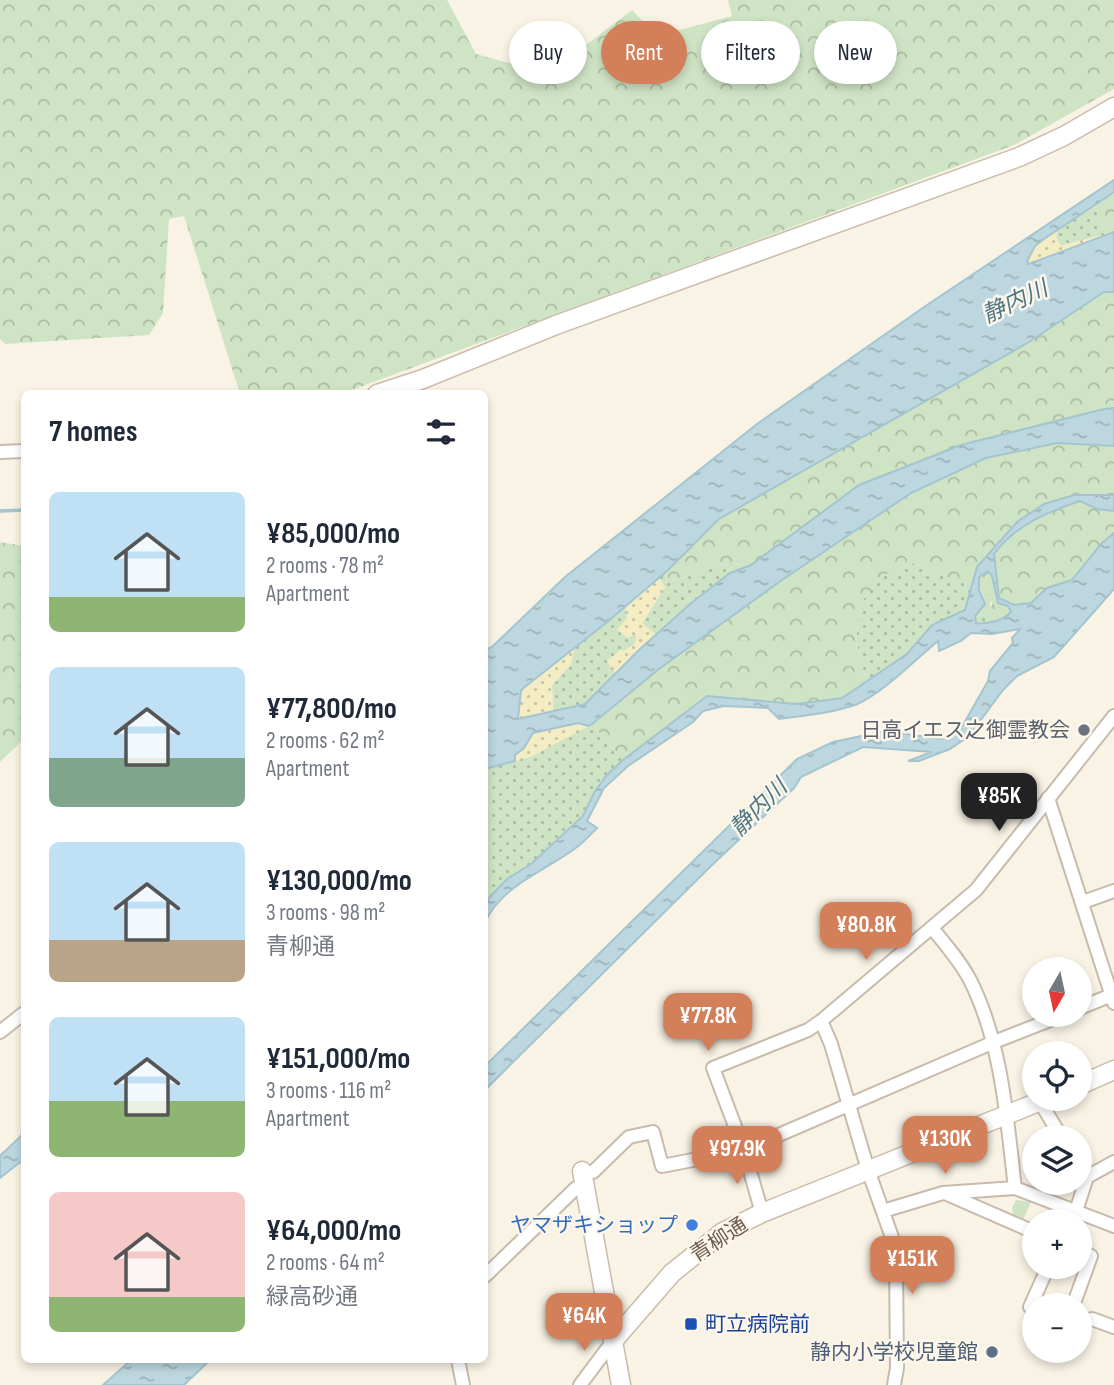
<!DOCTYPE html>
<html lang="en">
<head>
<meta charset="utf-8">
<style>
  body { margin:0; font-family:"Sofia Sans Condensed","Noto Sans JP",sans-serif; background:#f6f6f7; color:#1f2937; height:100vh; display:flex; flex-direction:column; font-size:26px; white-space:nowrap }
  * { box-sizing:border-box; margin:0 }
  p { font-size:23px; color:#747a83 }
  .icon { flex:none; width:38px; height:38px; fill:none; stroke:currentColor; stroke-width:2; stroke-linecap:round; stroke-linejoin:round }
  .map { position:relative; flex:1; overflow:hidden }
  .drawer { position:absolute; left:21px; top:390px; width:467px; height:973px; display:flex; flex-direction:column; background:#fff; border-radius:10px; box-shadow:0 4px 10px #0003 }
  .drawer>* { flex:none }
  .top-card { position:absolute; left:509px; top:21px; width:499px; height:63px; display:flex; gap:14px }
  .needle { width:46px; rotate:189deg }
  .fabs { position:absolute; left:1022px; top:957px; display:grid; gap:14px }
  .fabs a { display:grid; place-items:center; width:70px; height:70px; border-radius:50%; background:#fff; box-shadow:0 4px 10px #0003; font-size:35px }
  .price { position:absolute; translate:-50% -60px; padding:0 16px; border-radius:14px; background:#d37f5a; color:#fff; font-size:23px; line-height:46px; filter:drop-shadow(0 2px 4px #0008) }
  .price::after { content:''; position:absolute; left:50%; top:42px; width:21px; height:16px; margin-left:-10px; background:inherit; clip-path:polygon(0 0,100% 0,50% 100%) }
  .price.selected { background:#222; color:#fff }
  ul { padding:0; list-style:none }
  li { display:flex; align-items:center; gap:21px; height:175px; padding:0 28px }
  li span { display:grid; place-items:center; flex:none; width:196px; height:140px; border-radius:10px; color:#555 }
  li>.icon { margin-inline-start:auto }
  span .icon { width:84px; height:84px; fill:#fffc; stroke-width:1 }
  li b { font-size:30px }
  h2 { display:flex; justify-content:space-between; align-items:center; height:84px; padding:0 28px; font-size:30px }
  .pill { padding:0 24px; border-radius:32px; background:#fff; box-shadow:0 4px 10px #0003; font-size:24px; line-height:63px }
  .pill.selected { background:#d37f5a; color:#fff }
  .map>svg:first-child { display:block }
  .grass { fill:url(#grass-dots) }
  .forest { fill:url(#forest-crowns) }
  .sand { fill:url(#sand-dots) }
  .park { fill:#cfe4c5 }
  .water { fill:url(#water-ripples); stroke:#a4c5d0; stroke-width:2; fill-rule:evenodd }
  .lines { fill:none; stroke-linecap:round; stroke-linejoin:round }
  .stream { stroke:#a4c5d0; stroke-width:3.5 }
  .street-casing { stroke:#c8bbad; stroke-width:16 }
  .secondary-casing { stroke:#cbbcac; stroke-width:21 }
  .street { stroke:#fff; stroke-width:12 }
  .secondary { stroke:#fff; stroke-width:18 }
  .worship-dot { fill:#6b7280; stroke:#fcf7ea; stroke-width:2.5 }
  .shop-dot { fill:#3f7fe0; stroke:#fcf7ea; stroke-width:2.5 }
  .transit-dot { fill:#1a4fb4; stroke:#fcf7ea; stroke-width:2.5 }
  .service-dot { fill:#5c6f8a; stroke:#fcf7ea; stroke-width:2.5 }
  .labels { text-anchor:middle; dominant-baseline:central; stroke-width:5; stroke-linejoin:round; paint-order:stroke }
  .worship-label { font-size:21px; fill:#5b616d; stroke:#fcf7ea; text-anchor:end }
  .shop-label { font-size:21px; fill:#366cbe; stroke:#fcf7ea; text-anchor:end }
  .street-label { font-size:21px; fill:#6e5c4e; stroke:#fcf7ea }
  .transit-label { font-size:21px; fill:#164399; stroke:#fcf7ea; text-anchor:start }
  .service-label { font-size:21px; fill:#4e5e75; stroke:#fcf7ea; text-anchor:end }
  .water-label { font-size:23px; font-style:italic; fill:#4e7785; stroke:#fcf7ea }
</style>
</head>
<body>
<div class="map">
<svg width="1114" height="1385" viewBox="0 0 1114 1385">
  <defs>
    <pattern id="grass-dots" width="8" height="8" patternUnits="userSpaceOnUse" patternTransform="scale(1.75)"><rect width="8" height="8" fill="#cfe4c5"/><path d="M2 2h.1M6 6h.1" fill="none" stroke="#acbca2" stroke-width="1.8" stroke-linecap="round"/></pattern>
    <pattern id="forest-crowns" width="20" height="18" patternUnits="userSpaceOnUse" patternTransform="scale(1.75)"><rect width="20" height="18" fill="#cfe4c5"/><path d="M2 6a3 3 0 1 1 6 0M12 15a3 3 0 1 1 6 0" fill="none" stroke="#acbca2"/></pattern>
    <pattern id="sand-dots" width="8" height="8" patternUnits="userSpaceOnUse" patternTransform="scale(1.75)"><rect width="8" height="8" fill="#f4edc4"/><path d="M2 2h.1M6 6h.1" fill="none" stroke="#cac3a1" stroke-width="1.8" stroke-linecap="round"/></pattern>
    <pattern id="water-ripples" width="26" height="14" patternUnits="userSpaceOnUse" patternTransform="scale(1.75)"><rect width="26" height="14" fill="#bcd7df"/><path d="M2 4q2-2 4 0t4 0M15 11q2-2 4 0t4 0" fill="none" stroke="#9db2b7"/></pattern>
  </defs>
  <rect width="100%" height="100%" fill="#f9f3e5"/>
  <path class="grass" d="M 1094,206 L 1103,225 L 1114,232 L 1060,246 L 1056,237 L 1057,230 Z
    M 912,563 L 959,582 L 974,580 L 965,610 L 932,625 L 907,654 L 866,681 L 856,641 L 860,604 L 882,576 Z
    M 723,564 L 751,565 C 714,579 685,608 656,635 L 642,623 L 665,587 L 659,578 L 667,571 L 666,583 Z
    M 982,596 L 992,600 L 985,618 L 991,622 L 976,622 L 975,616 L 985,604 Z
    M 626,606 L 627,618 L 637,636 L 634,645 L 607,661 L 616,674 L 585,704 L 553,711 L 552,685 L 571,664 L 574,649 Z
    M 592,724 L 623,760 L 606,776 L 594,793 L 583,816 L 531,864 L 507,879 L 485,902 L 485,769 L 530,757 Z"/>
  <path class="forest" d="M 0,0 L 447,0 L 476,54 L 520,66 L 570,57 L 632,10 L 657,36 L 732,16 L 728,0 L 1114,0 L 1114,89 L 1014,145 L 341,394 L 240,394 L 184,216 L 169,219 L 163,313 L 149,335 L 5,344 L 0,339 Z
    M 1114,192 L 1114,232 L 1103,225 L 1094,206 Z
    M 1104,292 L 1114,292 L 1114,408 L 961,445 L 859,485 L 751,565 L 723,564 L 666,583 L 667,571 L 719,519 L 1029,342 Z
    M 1057,443 L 1114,446 L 1114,495 L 1074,495 L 1017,522 L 977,567 L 974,580 L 959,582 L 912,563 L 882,576 L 860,604 L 856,641 L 866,681 L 842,698 L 796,704 L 707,696 L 623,760 L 592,724 L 659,669 L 782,580 L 911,493 L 986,458 Z
    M 1080,501 L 1097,509 L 1114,511 L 1114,533 L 1101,544 L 1072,580 L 1047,588 L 1031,604 L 1014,605 L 999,598 L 994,554 C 1015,526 1047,512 1080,501 Z
    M 0,542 L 24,546 L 24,739 L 0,762 Z
    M 988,571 L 992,576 L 998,603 L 1008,606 L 1011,612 L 1006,617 L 991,622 L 985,618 L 985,610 L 992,605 L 992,600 L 982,596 L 978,577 Z"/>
  <path class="sand" d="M 1057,230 L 1056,237 L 1061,246 L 1114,232 L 1028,264 L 1027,261 L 1035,246 Z
    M 659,578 L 665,587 L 642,623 L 656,635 L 616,674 L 607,661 L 620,650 L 626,651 L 634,645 L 637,636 L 635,634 L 628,638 L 617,630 L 627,618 L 626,606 Z
    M 574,649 L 571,664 L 552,685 L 553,711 L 518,719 L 521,690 Z
    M 578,723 L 589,726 L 530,757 L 515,761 L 515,755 L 524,748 L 533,733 Z"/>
  <path class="park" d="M 1016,1200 L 1031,1202 L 1022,1223 L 1013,1217 L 1012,1208 Z"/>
  <path class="water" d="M 1114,180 L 1114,192 L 1044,239 L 1035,246 L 1027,261 L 1029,264 L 1114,232 L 1114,292 L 1104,292 L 1029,342 L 719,519 L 667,571 L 606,623 L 521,690 L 518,719 L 585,704 L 639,650 L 690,604 L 730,573 L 751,565 L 859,485 L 961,445 L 1104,409 L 1114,408 L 1114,446 L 1057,443 L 986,458 L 911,493 L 782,580 L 659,669 L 592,724 L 589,726 L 578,723 L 533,733 L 524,748 L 515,755 L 515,761 L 485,769 L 485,650 L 492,647 L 565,577 L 757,424 L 927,305 Z
    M 1074,495 L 1114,495 L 1114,511 L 1097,509 L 1080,501 C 1047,512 1014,526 994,554 L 999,598 L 1014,605 L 1031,603 L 1047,588 L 1072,580 L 1101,544 L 1114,533 L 1114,589 L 1054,657 L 1017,676 L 1003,690 L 969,736 L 950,749 L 919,761 L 908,761 L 932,752 L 863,747 L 801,777 L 794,788 L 711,866 L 485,1090 L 485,1066 L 797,759 L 833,742 L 885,731 L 941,739 L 963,725 L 988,681 L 990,671 L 1013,643 L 1012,638 L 1020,629 L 992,634 L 971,633 L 961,641 L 939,651 L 938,641 C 916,659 881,695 855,705 C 831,713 804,716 779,719 L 768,708 L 724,706 L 703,711 L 693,722 L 628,766 L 604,788 L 587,821 L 597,828 C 591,834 584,842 577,847 C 546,871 503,884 485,922 L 485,902 L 507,879 L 531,864 L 583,816 L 594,793 L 606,776 L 623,760 L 707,696 L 796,704 L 842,698 L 907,654 L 932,625 L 965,610 L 977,567 L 1017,522 L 1044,504 ZM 988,571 L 992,576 L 998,603 L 1008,606 L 1011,612 C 1002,621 988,624 976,623 L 975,616 L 985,604 L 979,590 L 979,577 Z
    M 24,1130 L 24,1159 L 0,1178 L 0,1156 L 21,1136 Z
    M 131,1360 L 210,1360 L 184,1385 L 103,1385 Z"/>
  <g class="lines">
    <path class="stream" d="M 0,511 L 24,510"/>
    <g class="street-casing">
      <path id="street" d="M 0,452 L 24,451
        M 1048,798 L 1114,1003
        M 1083,902 L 1114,891
        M 932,928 C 946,945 960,961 970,980 C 1002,1043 1007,1120 1015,1188
        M 1080,1008 L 1114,994
        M 821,1021 L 831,1044 L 868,1170 L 893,1240 L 896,1261 L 897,1368 L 894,1385
        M 0,1032 L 24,1013
        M 1040,1102 L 1062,1138
        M 593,1172 L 629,1137 L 653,1132 L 662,1166 L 744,1150 L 994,1042 L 1063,1015
        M 947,1194 L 1034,1232
        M 883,1211 L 943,1193 L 1015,1188 L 1114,1226
        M 1076,1211 L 1087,1177 L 1114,1162
        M 762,1213 L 744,1150 L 713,1068 L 808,1030 L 821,1021 L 976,890 L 1114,716
        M 485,1276 L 576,1188
        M 1073,1306 L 1091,1256 L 1080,1251
        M 1030,1307 L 1048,1267
        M 1092,1319 L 1114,1327
        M 458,1360 L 463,1385
        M 580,1385 L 613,1341"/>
    </g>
    <g class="secondary-casing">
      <path id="secondary" d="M 377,394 L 423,379 L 556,325 L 1019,157 L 1064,136 L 1114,107
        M 1080,1085 L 1114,1070
        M 582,1171 L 621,1385
        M 613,1341 L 672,1273 L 723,1232 L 762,1213 L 1046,1099"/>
    </g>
    <use href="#street" class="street"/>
    <use href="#secondary" class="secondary"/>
  </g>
  <circle class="worship-dot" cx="1084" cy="730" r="7"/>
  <circle class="shop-dot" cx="692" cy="1225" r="7"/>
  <rect class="transit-dot" x="684" y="1317" width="14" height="14" rx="3.5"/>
  <circle class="service-dot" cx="992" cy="1352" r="7"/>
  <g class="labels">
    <g class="worship-label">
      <text x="1070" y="730">日高イエス之御霊教会</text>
    </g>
    <g class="shop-label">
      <text x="678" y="1225">ヤマザキショップ</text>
    </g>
    <g class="street-label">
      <text transform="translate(719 1240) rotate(-33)">青柳通</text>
    </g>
    <g class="transit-label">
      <text x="705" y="1324">町立病院前</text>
    </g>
    <g class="service-label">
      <text x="978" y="1352">静内小学校児童館</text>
    </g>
    <g class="water-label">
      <text transform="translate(1015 302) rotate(-25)">静内川</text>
      <text transform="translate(759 808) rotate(-45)">静内川</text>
    </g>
  </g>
</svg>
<div class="fabs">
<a><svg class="needle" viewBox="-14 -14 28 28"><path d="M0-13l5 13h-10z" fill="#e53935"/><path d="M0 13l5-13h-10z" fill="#747a83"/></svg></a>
<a><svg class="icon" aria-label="locate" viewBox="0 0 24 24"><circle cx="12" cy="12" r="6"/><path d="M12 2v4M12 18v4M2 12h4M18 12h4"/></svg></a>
<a><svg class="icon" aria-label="layers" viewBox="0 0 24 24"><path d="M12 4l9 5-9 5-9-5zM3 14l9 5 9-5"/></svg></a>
<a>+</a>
<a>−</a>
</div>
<b class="price selected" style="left:999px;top:833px">¥85K</b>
<b class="price" style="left:866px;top:962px">¥80.8K</b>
<b class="price" style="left:708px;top:1053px">¥77.8K</b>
<b class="price" style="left:945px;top:1176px">¥130K</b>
<b class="price" style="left:737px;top:1186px">¥97.9K</b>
<b class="price" style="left:912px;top:1296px">¥151K</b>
<b class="price" style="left:584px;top:1353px">¥64K</b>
<div class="top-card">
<a class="pill">Buy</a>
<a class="pill selected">Rent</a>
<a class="pill">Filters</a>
<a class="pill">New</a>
</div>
<section class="drawer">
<h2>7 homes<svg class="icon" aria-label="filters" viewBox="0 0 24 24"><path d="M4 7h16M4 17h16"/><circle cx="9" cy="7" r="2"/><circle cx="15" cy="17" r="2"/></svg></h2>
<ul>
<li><span style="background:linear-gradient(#bfe0f5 75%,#8fb573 0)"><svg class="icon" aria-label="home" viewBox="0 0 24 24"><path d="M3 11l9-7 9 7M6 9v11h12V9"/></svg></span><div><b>¥85,000/mo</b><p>2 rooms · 78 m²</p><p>Apartment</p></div></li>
<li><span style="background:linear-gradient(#bfe0f5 65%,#7fa58c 0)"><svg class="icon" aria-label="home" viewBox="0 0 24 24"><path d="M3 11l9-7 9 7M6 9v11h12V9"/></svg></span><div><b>¥77,800/mo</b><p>2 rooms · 62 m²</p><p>Apartment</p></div></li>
<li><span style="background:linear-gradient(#bfe0f5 70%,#b9a48a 0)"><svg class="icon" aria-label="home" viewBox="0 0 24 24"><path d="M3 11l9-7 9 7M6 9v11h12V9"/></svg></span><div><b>¥130,000/mo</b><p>3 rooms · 98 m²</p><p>青柳通</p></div></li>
<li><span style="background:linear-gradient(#bfe0f5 60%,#8fb573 0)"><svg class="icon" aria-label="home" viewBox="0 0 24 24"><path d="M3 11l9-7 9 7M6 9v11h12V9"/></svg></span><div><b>¥151,000/mo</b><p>3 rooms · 116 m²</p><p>Apartment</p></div></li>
<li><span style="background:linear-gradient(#f6c9c9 75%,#8fb573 0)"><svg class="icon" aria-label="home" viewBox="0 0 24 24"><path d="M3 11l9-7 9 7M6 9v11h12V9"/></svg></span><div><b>¥64,000/mo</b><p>2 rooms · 64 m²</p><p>緑高砂通</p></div></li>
</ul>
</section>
</div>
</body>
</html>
